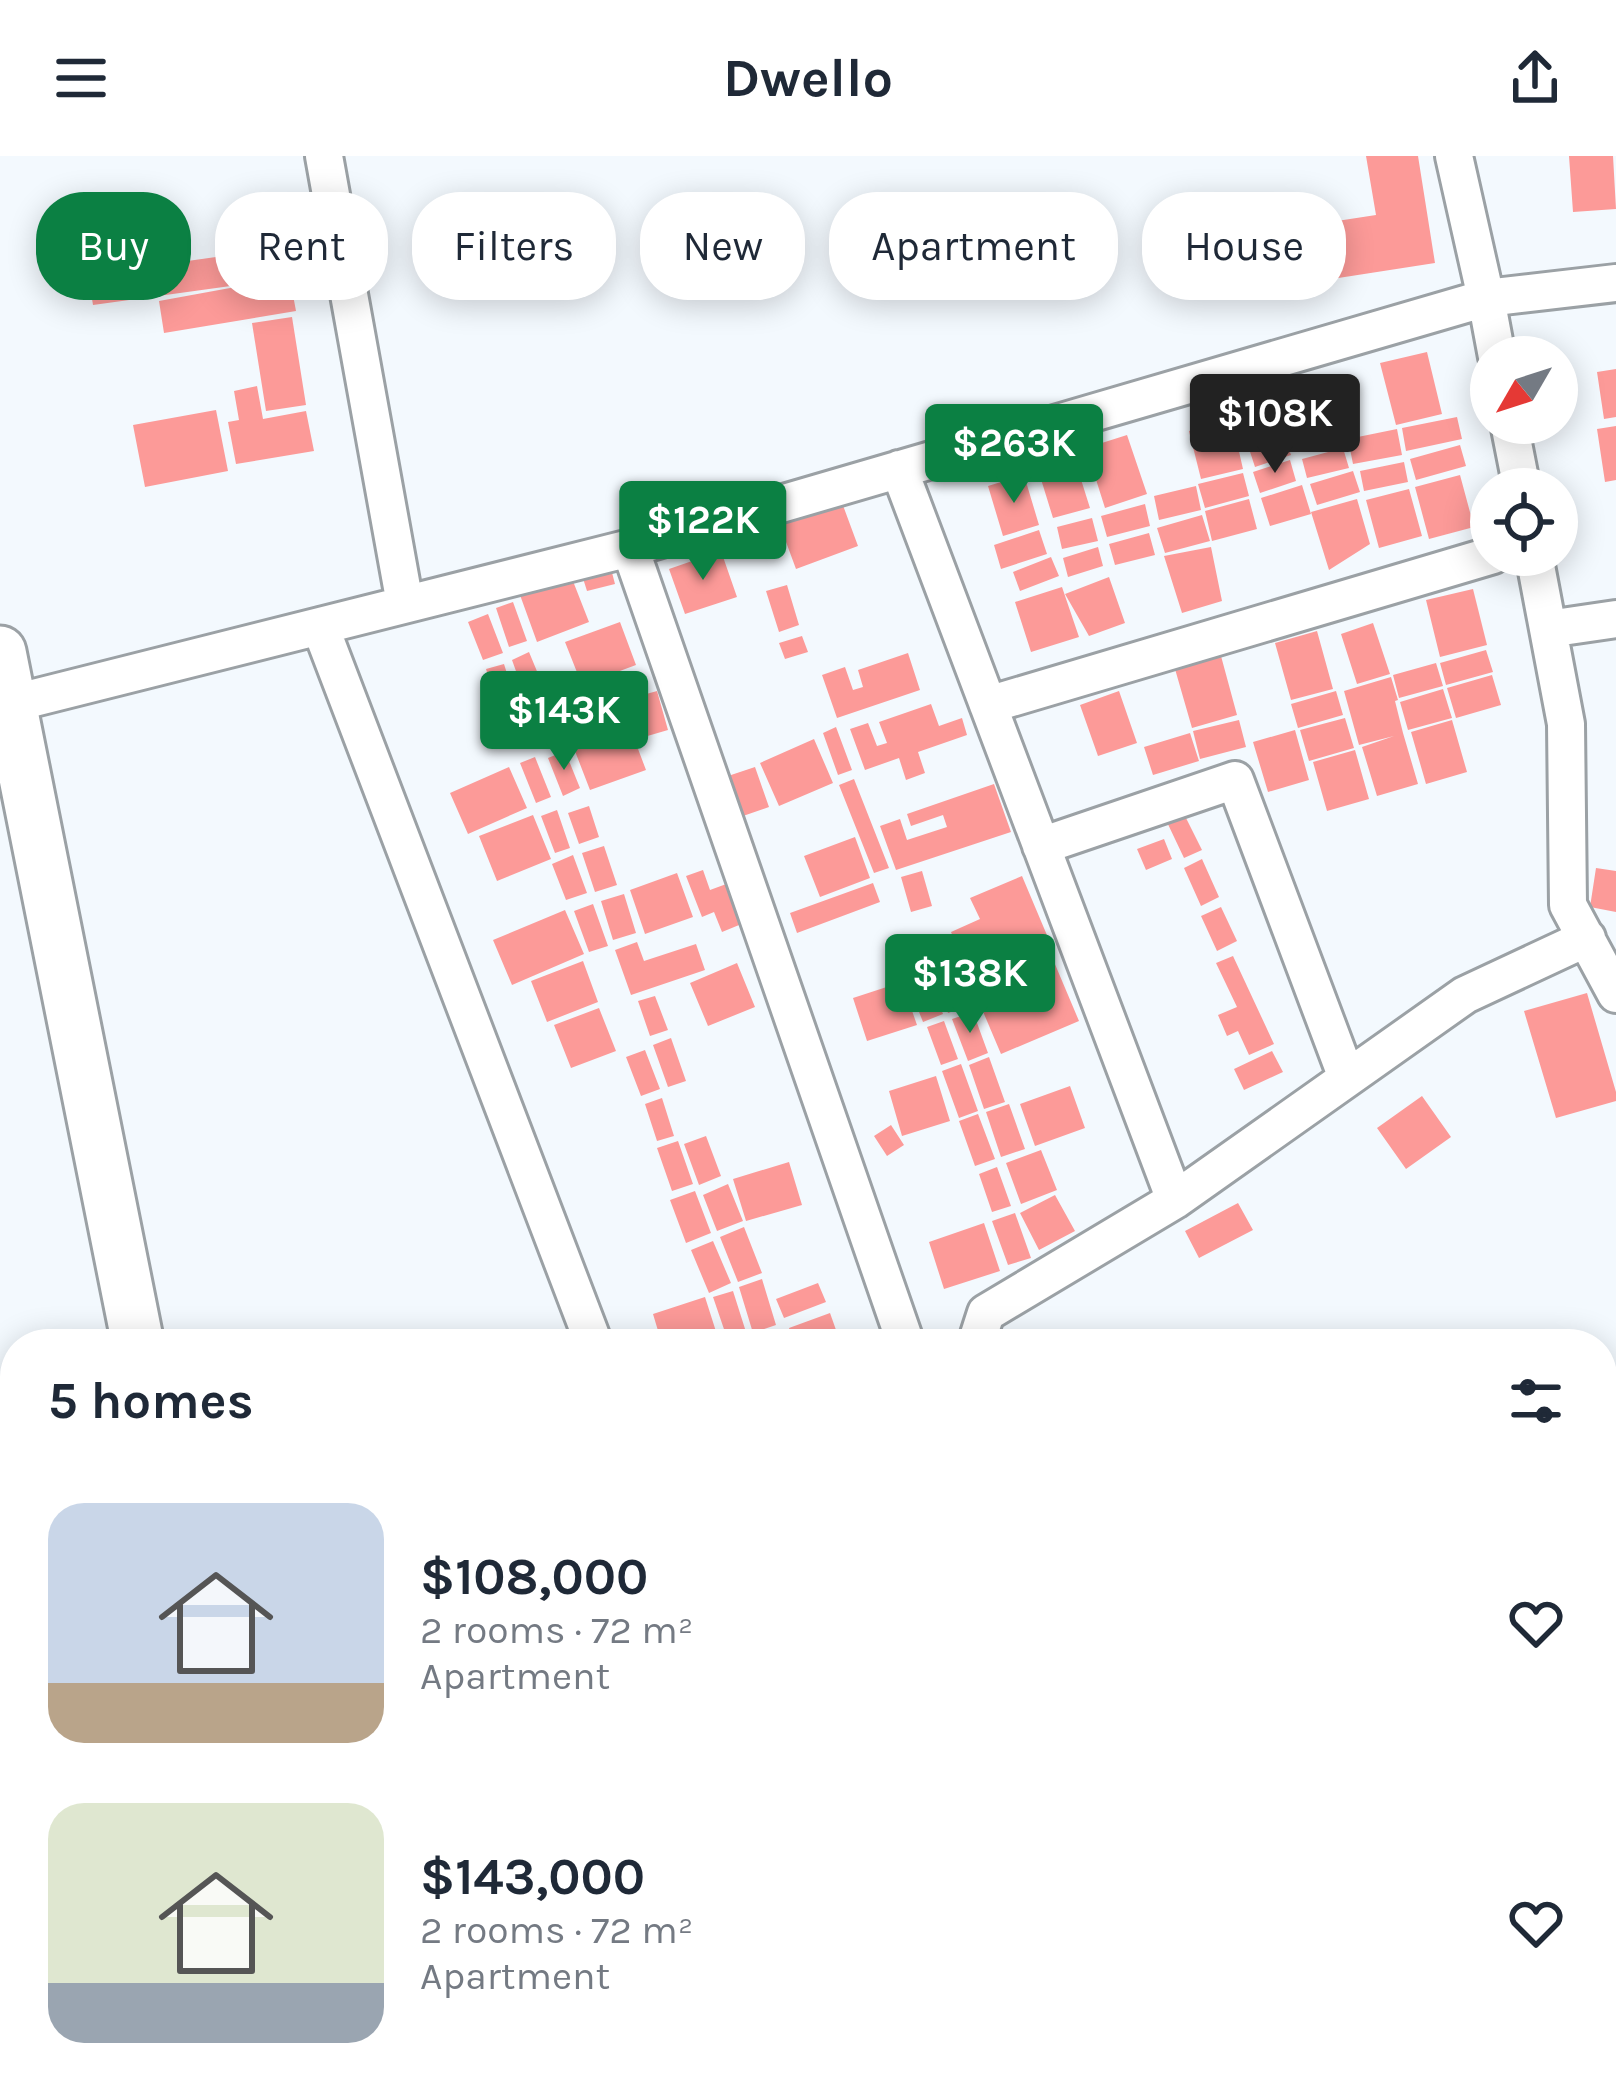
<!DOCTYPE html>
<html lang="en">
<head>
<meta charset="utf-8">
<style>
  body { margin:0; font-family:Karla,sans-serif; background:#f6f6f7; color:#1f2937; height:100vh; display:flex; flex-direction:column; font-size:45px; white-space:nowrap }
  * { box-sizing:border-box; margin:0 }
  p { font-size:39px; color:#747a83 }
  .icon { flex:none; width:66px; height:66px; fill:none; stroke:currentColor; stroke-width:2; stroke-linecap:round; stroke-linejoin:round }
  .map { position:relative; flex:1; overflow:hidden }
  .drawer { position:absolute; left:0px; top:1173px; width:1617px; height:771px; display:flex; flex-direction:column; background:#fff; border-radius:48px 48px 0 0; box-shadow:0 6px 30px #0003 }
  .drawer>* { flex:none }
  .banner { position:absolute; left:36px; top:36px; width:1545px; height:108px; display:flex; gap:24px }
  .needle { width:78px; rotate:231deg }
  .buttons { position:absolute; left:1470px; top:180px; display:grid; gap:24px }
  .buttons a { display:grid; place-items:center; width:108px; height:108px; border-radius:50%; background:#fff; box-shadow:0 6px 30px #0003; font-size:60px }
  .price { position:absolute; translate:-50% -102px; padding:0 27px; border-radius:12px; background:#0b8043; color:#fff; font-size:39px; line-height:78px; filter:drop-shadow(0 3px 6px #0008) }
  .price::after { content:''; position:absolute; left:50%; top:72px; width:36px; height:27px; margin-left:-18px; background:inherit; clip-path:polygon(0 0,100% 0,50% 100%) }
  .price.selected { background:#222; color:#fff }
  ul { padding:0; list-style:none }
  li { display:flex; align-items:center; gap:36px; height:300px; padding:0 48px }
  li span { display:grid; place-items:center; flex:none; width:336px; height:240px; border-radius:36px; color:#555 }
  li>.icon { margin-inline-start:auto }
  span .icon { width:144px; height:144px; fill:#fffc; stroke-width:1 }
  li b { font-size:51px }
  h2 { display:flex; justify-content:space-between; align-items:center; height:144px; padding:0 48px; font-size:51px }
  .chip { padding:0 42px; border-radius:48px; background:#fff; box-shadow:0 6px 30px #0003; font-size:42px; line-height:108px }
  .chip.selected { background:#0b8043; color:#fff }
  header { display:flex; justify-content:space-between; align-items:center; height:156px; padding:0 48px; background:#fff; font-size:54px; font-weight:700 }
  .map>svg:first-child { display:block }
  .building { fill:#fc9a98 }
  .lines { fill:none; stroke-linecap:round; stroke-linejoin:round }
  .street-casing { stroke:#9ba1a5; stroke-width:42 }
  .secondary-casing { stroke:#9ba1a5; stroke-width:57 }
  .street { stroke:#fff; stroke-width:36 }
  .secondary { stroke:#fff; stroke-width:51 }
</style>
</head>
<body>
<header><svg class="icon" aria-label="menu" viewBox="0 0 24 24"><path d="M4 6h16M4 12h16M4 18h16"/></svg>Dwello<svg class="icon" aria-label="share" viewBox="0 0 24 24"><path d="M12 15V3M7 8l5-5 5 5M5 13v7h14v-7"/></svg></header>
<div class="map">
<svg width="1616" height="1943" viewBox="0 0 1616 1943">
  <rect width="100%" height="100%" fill="#f3f9fe"/>
  <path class="building" d="M 1366,0 L 1418,0 L 1435,107 L 1319,125 L 1311,69 L 1376,59 Z
    M 1569,0 L 1613,0 L 1616,53 L 1573,56 Z
    M 280,92 L 284,124 L 290,123 L 296,155 L 164,177 L 159,145 L 274,124 L 93,149 L 88,119 Z
    M 292,161 L 306,249 L 266,255 L 252,167 Z
    M 1427,196 L 1442,258 L 1396,269 L 1380,207 Z
    M 1616,213 L 1616,261 L 1604,263 L 1597,216 Z
    M 257,230 L 263,263 L 306,255 L 314,295 L 236,308 L 228,266 L 239,264 L 234,235 Z
    M 1325,236 L 1341,284 L 1301,296 L 1287,243 Z
    M 1273,245 L 1291,299 L 1255,311 L 1237,256 Z
    M 216,254 L 228,315 L 145,331 L 133,269 Z
    M 1457,261 L 1462,283 L 1406,295 L 1402,272 Z
    M 1232,265 L 1243,313 L 1201,323 L 1189,275 Z
    M 1616,270 L 1616,324 L 1605,326 L 1597,273 Z
    M 1397,273 L 1402,299 L 1353,308 L 1348,283 Z
    M 1127,279 L 1147,338 L 1105,352 L 1086,292 Z
    M 1460,289 L 1466,310 L 1416,324 L 1410,303 Z
    M 1343,292 L 1349,312 L 1307,322 L 1302,303 Z
    M 1072,295 L 1090,352 L 1053,362 L 1036,307 Z
    M 1290,304 L 1296,325 L 1260,337 L 1253,316 Z
    M 1404,306 L 1408,326 L 1364,335 L 1360,315 Z
    M 1353,315 L 1360,336 L 1317,349 L 1310,328 Z
    M 1243,317 L 1249,340 L 1205,352 L 1198,328 Z
    M 1024,319 L 1039,369 L 1003,380 L 988,330 Z
    M 1460,319 L 1474,371 L 1429,383 L 1415,331 Z
    M 1302,329 L 1311,358 L 1270,370 L 1261,342 Z
    M 1196,330 L 1201,354 L 1159,364 L 1154,340 Z
    M 1409,333 L 1422,380 L 1379,392 L 1366,344 Z
    M 1249,343 L 1257,373 L 1212,385 L 1205,355 Z
    M 1357,343 L 1370,388 L 1329,414 L 1311,356 Z
    M 841,344 L 858,390 L 796,413 L 779,367 Z
    M 1145,348 L 1150,370 L 1107,381 L 1101,360 Z
    M 1202,359 L 1210,385 L 1165,397 L 1157,372 Z
    M 1092,362 L 1098,385 L 1062,393 L 1057,371 Z
    M 1039,374 L 1047,398 L 1001,413 L 994,389 Z
    M 1149,377 L 1155,399 L 1115,409 L 1109,388 Z
    M 1098,391 L 1103,410 L 1068,421 L 1063,402 Z
    M 1211,391 L 1222,445 L 1182,457 L 1164,400 Z
    M 721,395 L 737,441 L 685,458 L 669,413 Z
    M 1051,401 L 1059,420 L 1020,435 L 1013,416 Z
    M 610,409 L 615,428 L 587,435 L 581,416 Z
    M 571,420 L 589,466 L 537,486 L 520,439 Z
    M 1109,421 L 1125,467 L 1089,480 L 1065,438 Z
    M 787,429 L 799,469 L 779,476 L 766,435 Z
    M 1062,431 L 1079,481 L 1031,496 L 1015,446 Z
    M 1473,433 L 1487,489 L 1440,501 L 1426,444 Z
    M 513,446 L 527,485 L 509,491 L 496,452 Z
    M 488,458 L 503,497 L 483,504 L 468,466 Z
    M 620,466 L 636,509 L 582,529 L 565,486 Z
    M 1373,467 L 1390,518 L 1357,528 L 1341,478 Z
    M 1317,475 L 1333,533 L 1291,544 L 1275,487 Z
    M 802,480 L 808,496 L 785,503 L 779,487 Z
    M 1486,494 L 1493,516 L 1446,529 L 1440,507 Z
    M 529,496 L 546,537 L 526,543 L 512,504 Z
    M 908,497 L 920,534 L 837,562 L 822,519 L 845,511 L 853,534 L 863,531 L 858,514 Z
    M 1221,500 L 1237,559 L 1192,572 L 1175,513 Z
    M 1436,507 L 1443,530 L 1399,542 L 1393,519 Z
    M 504,508 L 516,546 L 498,552 L 486,513 Z
    M 1492,519 L 1501,549 L 1456,562 L 1447,532 Z
    M 1391,521 L 1398,544 L 1395,545 L 1403,577 L 1418,628 L 1377,640 L 1362,591 L 1394,580 L 1359,589 L 1344,535 Z
    M 1443,533 L 1452,562 L 1408,574 L 1400,546 Z
    M 657,535 L 668,574 L 644,581 L 638,559 L 601,570 L 596,552 Z
    M 1119,535 L 1137,587 L 1098,600 L 1080,549 Z
    M 1336,535 L 1343,559 L 1298,572 L 1291,548 Z
    M 550,546 L 566,583 L 544,590 L 528,554 Z
    M 931,548 L 939,570 L 962,562 L 967,579 L 918,596 L 925,617 L 906,624 L 899,602 L 865,614 L 850,573 L 868,567 L 877,590 L 887,587 L 879,566 Z
    M 1345,562 L 1354,592 L 1309,605 L 1300,574 Z
    M 1239,564 L 1246,591 L 1200,603 L 1193,575 Z
    M 1452,564 L 1467,616 L 1426,628 L 1411,576 Z
    M 629,569 L 646,614 L 590,634 L 573,590 Z
    M 836,571 L 852,614 L 838,619 L 823,577 Z
    M 1295,574 L 1309,624 L 1268,636 L 1253,586 Z
    M 1190,577 L 1199,605 L 1153,619 L 1144,591 Z
    M 814,583 L 833,627 L 779,650 L 760,607 Z
    M 1355,594 L 1369,643 L 1327,655 L 1313,606 Z
    M 565,595 L 580,632 L 563,640 L 548,602 Z
    M 535,601 L 551,641 L 536,647 L 520,607 Z
    M 509,611 L 527,652 L 468,678 L 450,637 Z
    M 755,611 L 769,651 L 743,660 L 728,620 Z
    M 854,623 L 889,712 L 874,717 L 839,629 Z
    M 994,628 L 1011,676 L 896,714 L 880,670 L 900,663 L 907,684 L 947,671 L 943,659 L 911,670 L 907,658 Z
    M 589,650 L 599,681 L 579,688 L 568,657 Z
    M 557,654 L 570,692 L 555,697 L 541,660 Z
    M 1182,654 L 1202,694 L 1184,702 L 1165,662 Z
    M 533,659 L 551,703 L 497,725 L 479,680 Z
    M 855,681 L 870,722 L 820,741 L 804,700 Z
    M 1164,683 L 1172,703 L 1146,714 L 1137,693 Z
    M 604,690 L 617,729 L 595,736 L 582,697 Z
    M 573,699 L 587,737 L 566,744 L 552,708 Z
    M 1202,703 L 1219,741 L 1201,750 L 1184,712 Z
    M 1596,712 L 1616,715 L 1616,756 L 1590,751 Z
    M 703,714 L 710,734 L 729,727 L 744,767 L 722,776 L 714,756 L 702,761 L 686,720 Z
    M 922,715 L 932,750 L 911,756 L 901,721 Z
    M 677,717 L 693,761 L 645,778 L 630,734 Z
    M 1022,720 L 1049,784 L 1019,797 L 1012,780 L 998,787 L 996,782 L 960,798 L 951,776 L 980,763 L 970,742 Z
    M 873,727 L 880,746 L 797,777 L 790,757 Z
    M 624,738 L 636,777 L 613,784 L 601,745 Z
    M 593,748 L 608,790 L 589,796 L 574,755 Z
    M 1221,751 L 1237,785 L 1217,795 L 1201,760 Z
    M 565,754 L 584,798 L 512,829 L 493,784 Z
    M 637,786 L 644,805 L 696,788 L 705,814 L 631,839 L 615,794 Z
    M 1010,786 L 1019,807 L 1049,794 L 1079,865 L 1001,898 L 962,806 Z
    M 1233,800 L 1274,888 L 1249,899 L 1238,875 L 1227,880 L 1218,859 L 1237,851 L 1216,807 Z
    M 583,805 L 598,846 L 547,866 L 531,825 Z
    M 956,805 L 971,849 L 948,857 L 932,813 Z
    M 737,807 L 755,851 L 708,870 L 690,827 Z
    M 927,815 L 943,858 L 923,866 L 906,823 Z
    M 902,826 L 917,869 L 867,885 L 853,842 Z
    M 1587,837 L 1616,936 L 1616,945 L 1556,962 L 1524,855 Z
    M 655,840 L 668,874 L 650,880 L 638,845 Z
    M 599,852 L 616,895 L 571,912 L 554,869 Z
    M 973,856 L 988,897 L 968,905 L 952,863 Z
    M 944,865 L 958,903 L 941,909 L 927,871 Z
    M 671,882 L 686,925 L 668,931 L 653,889 Z
    M 645,894 L 660,933 L 641,940 L 626,901 Z
    M 1272,895 L 1283,916 L 1244,934 L 1234,913 Z
    M 989,901 L 1005,946 L 984,953 L 969,909 Z
    M 961,908 L 978,955 L 959,962 L 942,915 Z
    M 936,920 L 950,965 L 902,980 L 889,935 Z
    M 1070,930 L 1085,972 L 1035,990 L 1020,948 Z
    M 1422,940 L 1451,981 L 1406,1013 L 1377,972 Z
    M 662,942 L 674,980 L 657,985 L 645,948 Z
    M 1009,948 L 1025,993 L 1001,1001 L 986,956 Z
    M 978,958 L 995,1003 L 975,1010 L 959,965 Z
    M 891,969 L 904,989 L 887,1000 L 874,980 Z
    M 706,980 L 721,1020 L 699,1029 L 684,988 Z
    M 678,985 L 693,1028 L 672,1035 L 657,992 Z
    M 1041,994 L 1057,1034 L 1021,1048 L 1006,1007 Z
    M 789,1006 L 802,1049 L 746,1065 L 733,1023 Z
    M 997,1011 L 1011,1050 L 992,1056 L 979,1018 Z
    M 728,1028 L 743,1065 L 717,1075 L 703,1039 Z
    M 695,1035 L 711,1077 L 686,1087 L 670,1044 Z
    M 1055,1039 L 1075,1075 L 1039,1094 L 1020,1057 Z
    M 1238,1047 L 1253,1074 L 1199,1102 L 1185,1075 Z
    M 1015,1057 L 1031,1102 L 1008,1109 L 992,1065 Z
    M 984,1067 L 1000,1115 L 944,1133 L 929,1086 Z
    M 744,1071 L 762,1117 L 738,1126 L 720,1081 Z
    M 713,1085 L 731,1127 L 709,1137 L 691,1094 Z
    M 762,1123 L 776,1169 L 753,1177 L 739,1131 Z
    M 818,1127 L 826,1146 L 784,1162 L 776,1143 Z
    M 733,1135 L 746,1176 L 727,1182 L 713,1141 Z
    M 705,1141 L 720,1188 L 662,1188 L 653,1158 Z
    M 830,1157 L 841,1188 L 794,1188 L 789,1172 Z
    M 1608,1294 L 1616,1316 L 1616,1352 L 1602,1357 L 1602,1296 Z"/>
  <g class="lines">
    <g class="street-casing">
      <path id="street" d="M 324,0 L 405,448
        M 1454,0 L 1486,142 L 1616,127
        M 1509,267 L 1522,333
        M 899,313 L 1175,1044
        M 630,392 L 906,1188
        M 1534,399 L 1566,568 L 1568,749 L 1616,838
        M 320,470 L 594,1188
        M 1548,473 L 1616,463
        M 10,548 L 630,392 L 1486,142 L 1497,201
        M 988,549 L 1493,399
        M 1041,690 L 1235,624 L 1347,922
        M 976,1188 L 986,1157 L 1175,1044 L 1465,839 L 1587,782
        M 0,1730 L 15,1718
        M 728,1929 L 731,1943
        M 317,1943 L 355,1929"/>
    </g>
    <g class="secondary-casing">
      <path id="secondary" d="M 0,496 L 138,1188
        M 285,1929 L 288,1943"/>
    </g>
    <use href="#street" class="street"/>
    <use href="#secondary" class="secondary"/>
  </g>
</svg>
<div class="buttons">
<a><svg class="needle" viewBox="-14 -14 28 28"><path d="M0-13l5 13h-10z" fill="#e53935"/><path d="M0 13l5-13h-10z" fill="#747a83"/></svg></a>
<a><svg class="icon" aria-label="locate" viewBox="0 0 24 24"><circle cx="12" cy="12" r="6"/><path d="M12 2v4M12 18v4M2 12h4M18 12h4"/></svg></a>
</div>
<b class="price selected" style="left:1275px;top:320px">$108K</b>
<b class="price" style="left:1014px;top:350px">$263K</b>
<b class="price" style="left:703px;top:427px">$122K</b>
<b class="price" style="left:564px;top:617px">$143K</b>
<b class="price" style="left:970px;top:880px">$138K</b>
<div class="banner">
<a class="chip selected">Buy</a>
<a class="chip">Rent</a>
<a class="chip">Filters</a>
<a class="chip">New</a>
<a class="chip">Apartment</a>
<a class="chip">House</a>
</div>
<section class="drawer">
<h2>5 homes<svg class="icon" aria-label="filters" viewBox="0 0 24 24"><path d="M4 7h16M4 17h16"/><circle cx="9" cy="7" r="2"/><circle cx="15" cy="17" r="2"/></svg></h2>
<ul>
<li><span style="background:linear-gradient(#c9d6e8 75%,#b9a48a 0)"><svg class="icon" aria-label="home" viewBox="0 0 24 24"><path d="M3 11l9-7 9 7M6 9v11h12V9"/></svg></span><div><b>$108,000</b><p>2 rooms · 72 m²</p><p>Apartment</p></div><svg class="icon" aria-label="heart" viewBox="0 0 24 24"><path d="M12 20l-8-8c-3-5 5-10 8-4 3-6 11-1 8 4z"/></svg></li>
<li><span style="background:linear-gradient(#dfe7d0 75%,#9aa5b1 0)"><svg class="icon" aria-label="home" viewBox="0 0 24 24"><path d="M3 11l9-7 9 7M6 9v11h12V9"/></svg></span><div><b>$143,000</b><p>2 rooms · 72 m²</p><p>Apartment</p></div><svg class="icon" aria-label="heart" viewBox="0 0 24 24"><path d="M12 20l-8-8c-3-5 5-10 8-4 3-6 11-1 8 4z"/></svg></li>
</ul>
</section>
</div>
</body>
</html>
